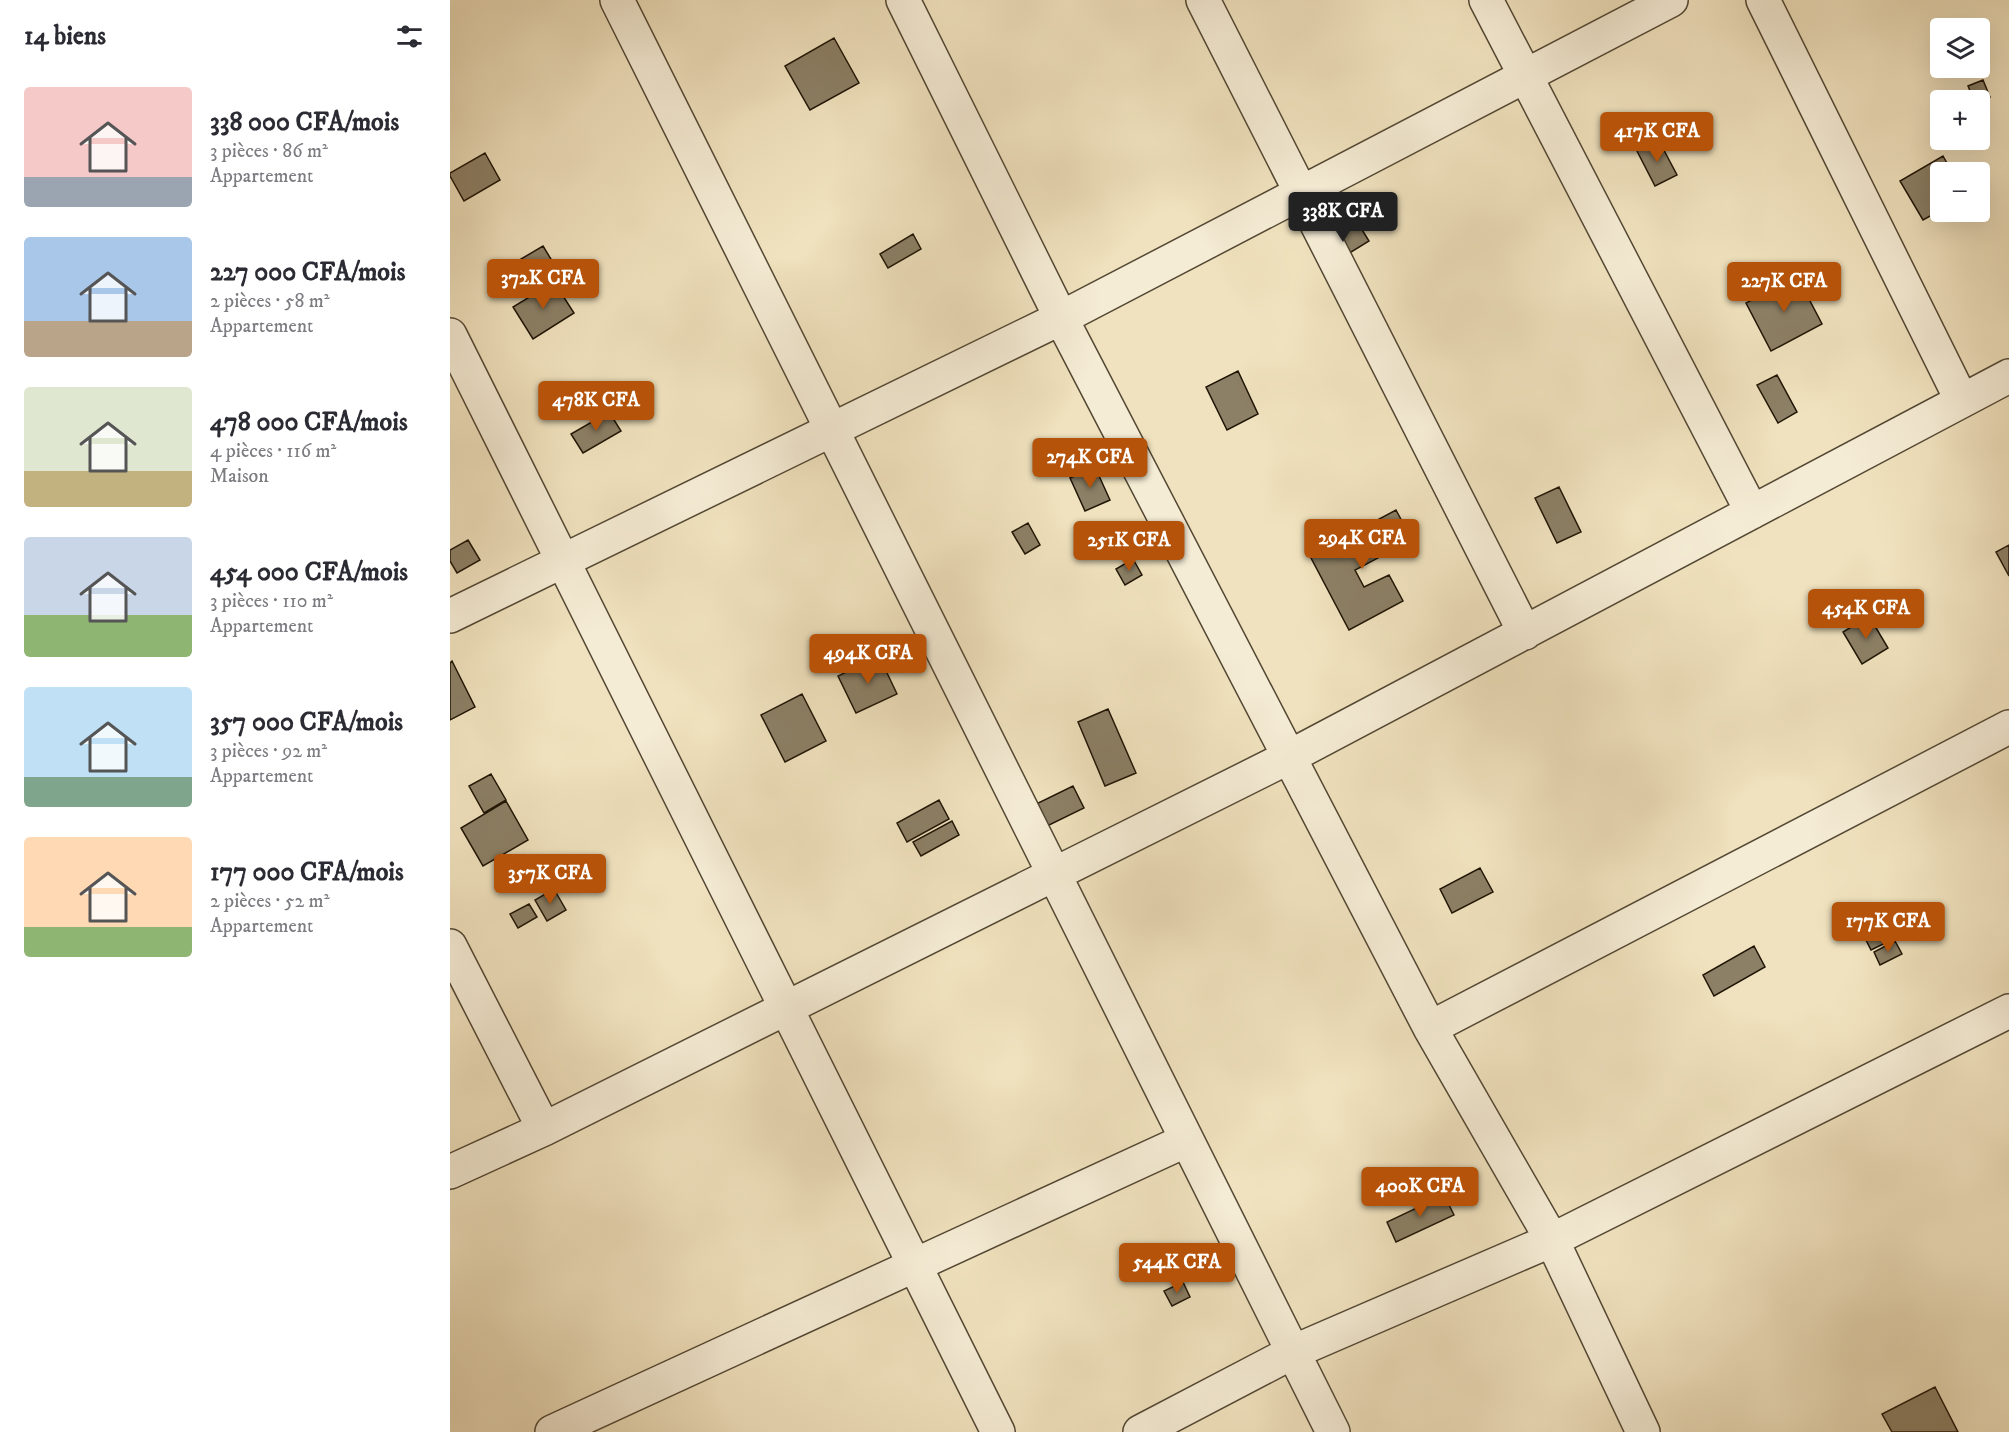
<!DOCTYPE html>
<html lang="fr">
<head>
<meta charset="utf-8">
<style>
  body { margin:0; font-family:"IM FELL DW Pica",serif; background:#f7f7f7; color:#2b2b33; height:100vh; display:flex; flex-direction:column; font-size:22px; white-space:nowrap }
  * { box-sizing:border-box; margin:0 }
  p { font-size:20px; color:#7c7c81 }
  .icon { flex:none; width:33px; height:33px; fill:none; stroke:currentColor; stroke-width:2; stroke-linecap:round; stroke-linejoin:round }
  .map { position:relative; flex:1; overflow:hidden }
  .panel { display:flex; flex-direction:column; background:#fff; width:450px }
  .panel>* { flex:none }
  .fabs { position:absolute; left:1480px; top:18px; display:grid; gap:12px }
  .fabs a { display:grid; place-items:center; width:60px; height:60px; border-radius:6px; background:#fff; box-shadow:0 6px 24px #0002; font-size:30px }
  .price { position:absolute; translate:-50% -51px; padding:0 14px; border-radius:6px; background:#b45309; color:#fff; font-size:20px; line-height:39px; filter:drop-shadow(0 2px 3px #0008) }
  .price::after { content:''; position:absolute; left:50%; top:36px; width:18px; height:14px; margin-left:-9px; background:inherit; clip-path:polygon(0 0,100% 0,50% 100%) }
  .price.selected { background:#222; color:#fff }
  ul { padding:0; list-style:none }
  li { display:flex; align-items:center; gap:18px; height:150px; padding:0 24px }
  li span { display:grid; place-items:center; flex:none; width:168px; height:120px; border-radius:6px; color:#555 }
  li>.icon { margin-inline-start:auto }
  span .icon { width:72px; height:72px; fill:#fffc; stroke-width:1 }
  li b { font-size:26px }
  h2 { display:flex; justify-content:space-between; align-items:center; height:72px; padding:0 24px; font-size:26px }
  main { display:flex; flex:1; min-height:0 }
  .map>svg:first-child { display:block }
  .building { fill:#8c8066; stroke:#1f1506; stroke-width:1.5 }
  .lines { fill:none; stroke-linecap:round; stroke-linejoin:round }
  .minor-casing { stroke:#534834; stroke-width:36 }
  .minor { stroke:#f5ecd5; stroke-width:33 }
</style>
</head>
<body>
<main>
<section class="panel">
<h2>14 biens<svg class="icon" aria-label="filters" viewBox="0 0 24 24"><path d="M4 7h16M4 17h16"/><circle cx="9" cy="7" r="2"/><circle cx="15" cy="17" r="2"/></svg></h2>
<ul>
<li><span style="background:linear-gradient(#f6c9c9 75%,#9aa5b1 0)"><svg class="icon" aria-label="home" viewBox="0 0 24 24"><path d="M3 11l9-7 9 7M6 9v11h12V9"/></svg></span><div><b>338 000 CFA/mois</b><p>3 pièces · 86 m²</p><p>Appartement</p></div></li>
<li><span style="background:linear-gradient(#a9c7e8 70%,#b9a48a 0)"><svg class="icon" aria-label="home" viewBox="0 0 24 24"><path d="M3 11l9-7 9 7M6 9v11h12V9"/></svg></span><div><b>227 000 CFA/mois</b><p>2 pièces · 58 m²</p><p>Appartement</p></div></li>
<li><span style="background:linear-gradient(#dfe7d0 70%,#c2b280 0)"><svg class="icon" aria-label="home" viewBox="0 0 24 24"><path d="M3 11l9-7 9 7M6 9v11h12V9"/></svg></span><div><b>478 000 CFA/mois</b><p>4 pièces · 116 m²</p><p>Maison</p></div></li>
<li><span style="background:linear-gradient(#c9d6e8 65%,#8fb573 0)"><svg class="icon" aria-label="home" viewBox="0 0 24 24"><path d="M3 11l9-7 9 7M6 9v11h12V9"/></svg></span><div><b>454 000 CFA/mois</b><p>3 pièces · 110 m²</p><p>Appartement</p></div></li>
<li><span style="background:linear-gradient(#bfe0f5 75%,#7fa58c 0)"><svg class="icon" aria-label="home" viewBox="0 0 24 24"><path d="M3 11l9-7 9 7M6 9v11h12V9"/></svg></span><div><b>357 000 CFA/mois</b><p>3 pièces · 92 m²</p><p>Appartement</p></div></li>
<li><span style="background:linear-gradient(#ffd9b3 75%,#8fb573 0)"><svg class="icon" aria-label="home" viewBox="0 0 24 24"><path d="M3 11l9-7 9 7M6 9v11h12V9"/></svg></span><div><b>177 000 CFA/mois</b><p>2 pièces · 52 m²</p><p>Appartement</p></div></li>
</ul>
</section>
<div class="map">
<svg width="1559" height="1432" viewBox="0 0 1559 1432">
  <rect width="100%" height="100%" fill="#f0e2be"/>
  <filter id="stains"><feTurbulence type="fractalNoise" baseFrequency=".00333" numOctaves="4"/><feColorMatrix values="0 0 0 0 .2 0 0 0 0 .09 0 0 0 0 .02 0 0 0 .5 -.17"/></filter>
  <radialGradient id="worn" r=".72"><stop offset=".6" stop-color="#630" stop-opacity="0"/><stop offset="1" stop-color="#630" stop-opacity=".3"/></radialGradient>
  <path class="building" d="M 384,38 L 409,83 L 360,110 L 335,66 Z
    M 1533,80 L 1540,97 L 1530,101 L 1524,100 L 1518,86 Z
    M 1208,139 L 1227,175 L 1205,186 L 1187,151 Z
    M 35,153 L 50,180 L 14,201 L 0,176 L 0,173 Z
    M 1493,156 L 1502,172 L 1491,172 L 1491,210 L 1473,220 L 1450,181 Z
    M 906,220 L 919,241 L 880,265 L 867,245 Z
    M 463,234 L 471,249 L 438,268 L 430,254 Z
    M 93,246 L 110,274 L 84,290 L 66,262 Z
    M 1347,276 L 1372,324 L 1321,351 L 1296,303 Z
    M 104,282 L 124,313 L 83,339 L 63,307 Z
    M 788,371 L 808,414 L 777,430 L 756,387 Z
    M 1327,375 L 1347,412 L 1328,423 L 1307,385 Z
    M 159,412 L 171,431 L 133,453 L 121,434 Z
    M 645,467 L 660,500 L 635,511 L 620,478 Z
    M 1109,487 L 1131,532 L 1107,543 L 1085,498 Z
    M 946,510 L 962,540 L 905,570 L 914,587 L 939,575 L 953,601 L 899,630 L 860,556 Z
    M 578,523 L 590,545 L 575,554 L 562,532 Z
    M 18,540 L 30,560 L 7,573 L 0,561 L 0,550 Z
    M 1559,545 L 1559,576 L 1546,552 Z
    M 683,559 L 692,575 L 675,585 L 666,569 Z
    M 1419,616 L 1438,648 L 1412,664 L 1393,632 Z
    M 429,656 L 447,694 L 406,713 L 388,676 Z
    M 2,661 L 25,707 L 0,720 L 0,663 Z
    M 352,694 L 376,741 L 335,762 L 311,715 Z
    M 658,709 L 686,773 L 655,786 L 628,722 Z
    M 41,774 L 56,800 L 34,813 L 19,786 Z
    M 623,786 L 634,808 L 593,828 L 582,806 Z
    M 489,800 L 499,819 L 457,842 L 447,823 Z
    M 56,801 L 78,840 L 33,866 L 11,828 Z
    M 502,821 L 509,835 L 471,856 L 463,842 Z
    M 1030,868 L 1043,892 L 1002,913 L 990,889 Z
    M 104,889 L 116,910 L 97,921 L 85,900 Z
    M 79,904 L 87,917 L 68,928 L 60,914 Z
    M 1448,917 L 1456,933 L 1421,950 L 1413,934 Z
    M 1445,941 L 1452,954 L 1430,965 L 1424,952 Z
    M 1304,946 L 1315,967 L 1264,996 L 1253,975 Z
    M 994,1195 L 1004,1215 L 946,1242 L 937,1222 Z
    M 733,1282 L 740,1297 L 722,1306 L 714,1291 Z
    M 1485,1387 L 1508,1432 L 1442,1432 L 1432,1414 Z"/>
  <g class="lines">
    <g class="minor-casing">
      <path id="minor" d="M 167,0 L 883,1432
        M 453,0 L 611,318 L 980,1028 L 1102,1240 L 1193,1432
        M 753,0 L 1075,633
        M 1036,0 L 1302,512
        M 1313,0 L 1512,401
        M 0,335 L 548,1432
        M 0,616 L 611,318 L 1221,0
        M 0,946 L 94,1129 L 0,1172
        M 980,1028 L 1559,727
        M 94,1129 L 839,757 L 1559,376
        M 102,1432 L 737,1140
        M 690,1432 L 843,1352 L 1102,1240 L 1559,1011"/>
    </g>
    <use href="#minor" class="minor"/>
  </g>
  <rect width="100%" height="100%" filter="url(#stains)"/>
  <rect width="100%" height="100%" fill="url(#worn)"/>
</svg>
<div class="fabs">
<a><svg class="icon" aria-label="layers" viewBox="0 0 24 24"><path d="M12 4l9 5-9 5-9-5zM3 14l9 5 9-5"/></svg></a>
<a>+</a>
<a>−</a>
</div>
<b class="price" style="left:1207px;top:163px">417K CFA</b>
<b class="price selected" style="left:893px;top:243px">338K CFA</b>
<b class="price" style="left:93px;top:310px">372K CFA</b>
<b class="price" style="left:1334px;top:313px">227K CFA</b>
<b class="price" style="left:146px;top:432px">478K CFA</b>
<b class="price" style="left:640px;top:489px">274K CFA</b>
<b class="price" style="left:912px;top:570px">294K CFA</b>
<b class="price" style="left:679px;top:572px">251K CFA</b>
<b class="price" style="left:1416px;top:640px">454K CFA</b>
<b class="price" style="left:418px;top:685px">494K CFA</b>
<b class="price" style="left:100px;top:905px">357K CFA</b>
<b class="price" style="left:1438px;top:953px">177K CFA</b>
<b class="price" style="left:970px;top:1218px">400K CFA</b>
<b class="price" style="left:727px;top:1294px">544K CFA</b>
</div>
</main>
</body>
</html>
